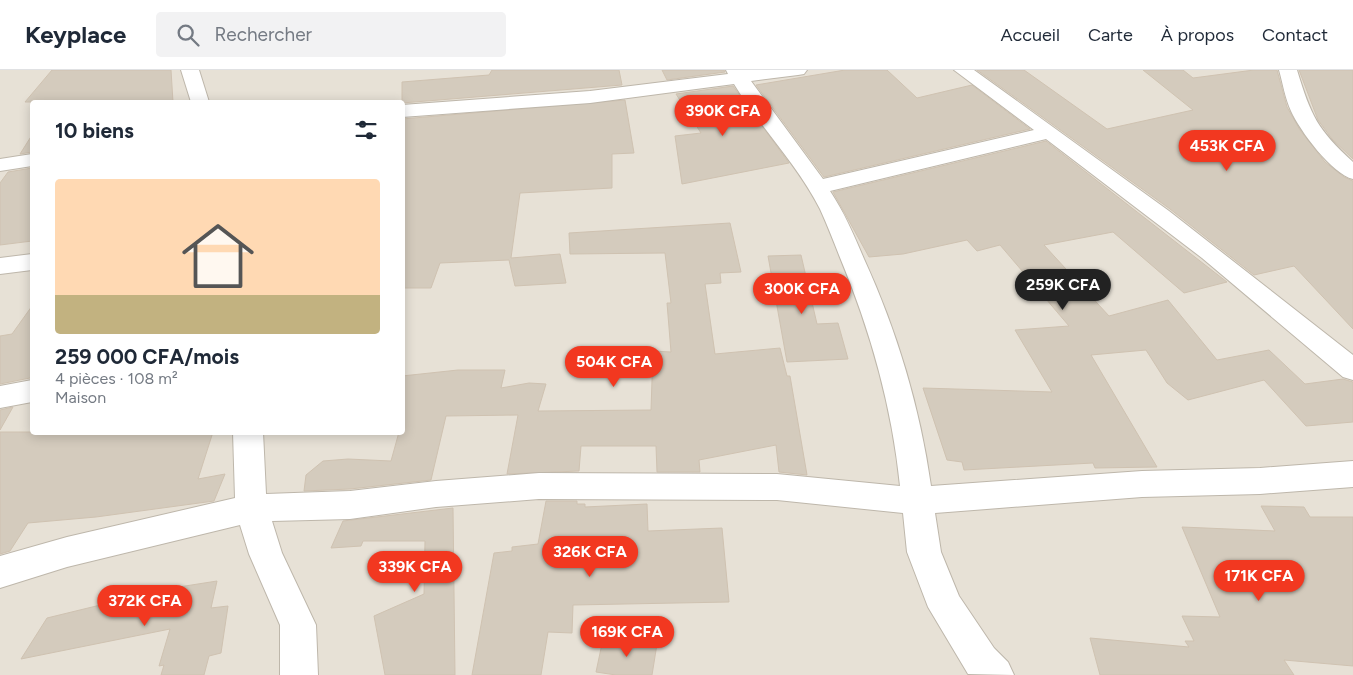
<!DOCTYPE html>
<html lang="fr">
<head>
<meta charset="utf-8">
<style>
  body { margin:0; font-family:Figtree,sans-serif; background:#f2f2f3; color:#1f2937; height:100vh; display:flex; flex-direction:column; font-size:19px; white-space:nowrap }
  * { box-sizing:border-box; margin:0 }
  p { font-size:16px; color:#747a83 }
  .icon { flex:none; width:28px; height:28px; fill:none; stroke:currentColor; stroke-width:2; stroke-linecap:round; stroke-linejoin:round }
  .map { position:relative; flex:1; overflow:hidden }
  .panel { position:absolute; left:30px; top:30px; width:375px; height:335px; display:flex; flex-direction:column; background:#fff; border-radius:5px; box-shadow:0 2px 12px #0003 }
  .panel>* { flex:none }
  .price { position:absolute; translate:-50% -42px; padding:0 11px; border-radius:18px; background:#f23820; color:#fff; font-size:16px; line-height:32px; filter:drop-shadow(0 1px 2px #0008) }
  .price::after { content:''; position:absolute; left:50%; top:30px; width:15px; height:11px; margin-left:-8px; background:inherit; clip-path:polygon(0 0,100% 0,50% 100%) }
  .price.on { background:#222; color:#fff }
  ul { padding:0; list-style:none }
  li { display:grid; align-content:center; gap:10px; height:265px; padding:0 25px }
  li+li { border-top:1px solid #e0e1e3 }
  li span { display:grid; place-items:center; height:155px; border-radius:5px; color:#555 }
  li>.icon { margin-inline-start:auto }
  span .icon { width:90px; height:90px; fill:#fffc; stroke-width:1 }
  li b { font-size:21px }
  h2 { display:flex; justify-content:space-between; align-items:center; height:60px; padding:0 25px; font-size:21px }
  header { display:flex; align-items:center; gap:30px; box-sizing:border-box; height:70px; padding:0 25px; background:#fff; border-bottom:1px solid #e0e1e3 }
  header strong { font-size:24px }
  nav { display:flex; gap:28px; margin-inline-start:auto; font-size:18px }
  .search { width:350px; height:45px; background:#f2f2f3; display:flex; align-items:center; gap:12px; box-sizing:border-box; padding:0 18px; border-radius:5px; color:#747a83; font-size:19px }
  .map>svg:first-child { display:block }
  .residential { fill:#e7e1d6; fill-rule:evenodd }
  .building { fill:#d4cbbd; stroke:#cfc2b1 }
  .lines { fill:none; stroke-linecap:round; stroke-linejoin:round }
  .minor-casing { stroke:#beb7ab; stroke-width:2 }
  .minor { fill:#fff; fill-rule:evenodd }
</style>
</head>
<body>
<header>
<strong>Keyplace</strong>
<div class="search"><svg class="icon" aria-label="search" viewBox="0 0 24 24"><circle cx="10" cy="10" r="6"/><path d="M15 15l6 6"/></svg>Rechercher</div>
<nav><a>Accueil</a><a>Carte</a><a>À propos</a><a>Contact</a></nav>
</header>
<div class="map">
<svg width="1353" height="605" viewBox="0 0 1353 605">
  <rect width="100%" height="100%" fill="#f3efe8"/>
  <path class="residential" d="M 0,0 L 1353,0 L 1353,605 L 0,605 ZM 32,32 L 402,32 L 402,362 L 32,362 Z"/>
  <path class="building" d="M 52,0 L 171,0 L 173,32 L 25,32 Z
    M 492,0 L 619,0 L 622,15 L 402,33 L 402,12 L 489,5 Z
    M 662,0 L 724,0 L 725,2 L 667,10 Z
    M 845,0 L 887,0 L 917,28 L 972,15 L 1030,59 L 824,107 L 756,15 Z
    M 977,0 L 1024,0 L 1107,59 L 1193,40 L 1143,0 L 1183,0 L 1193,8 L 1254,0 L 1277,0 L 1287,37 L 1300,60 L 1325,92 L 1344,107 L 1353,111 L 1353,259 L 1294,196 L 1254,205 L 1170,139 Z
    M 1299,0 L 1353,0 L 1353,89 L 1332,69 L 1318,50 Z
    M 733,16 L 789,93 L 682,114 L 675,66 L 701,63 L 676,24 Z
    M 625,30 L 634,83 L 612,84 L 612,118 L 520,123 L 511,188 L 560,184 L 566,213 L 515,216 L 509,190 L 440,193 L 431,218 L 402,218 L 402,49 Z
    M 32,65 L 32,82 L 20,84 Z
    M 1046,71 L 1227,212 L 1184,223 L 1113,162 L 1044,175 L 1109,246 L 1168,230 L 1217,290 L 1269,280 L 1305,314 L 1343,309 L 1353,312 L 1353,352 L 1306,356 L 1264,310 L 1188,330 L 1167,313 L 1146,280 L 1091,285 L 1157,397 L 1095,398 L 1093,393 L 964,400 L 962,392 L 947,390 L 923,318 L 1052,322 L 1015,260 L 1069,256 L 1000,175 L 977,181 L 967,170 L 903,184 L 869,187 L 833,122 Z
    M 32,98 L 32,171 L 0,175 L 0,113 L 8,102 Z
    M 730,153 L 741,202 L 720,203 L 721,213 L 705,214 L 715,284 L 780,278 L 787,306 L 790,306 L 807,405 L 779,402 L 776,375 L 699,390 L 700,402 L 657,402 L 656,376 L 581,376 L 579,401 L 507,404 L 518,345 L 446,346 L 431,410 L 350,419 L 304,421 L 306,405 L 323,391 L 348,389 L 391,391 L 399,362 L 402,362 L 402,306 L 458,300 L 505,300 L 501,318 L 529,313 L 546,314 L 538,341 L 651,340 L 653,281 L 671,282 L 667,233 L 671,233 L 665,183 L 570,184 L 569,163 Z
    M 801,185 L 817,254 L 838,253 L 848,289 L 787,292 L 768,186 Z
    M 32,236 L 32,304 L 30,308 L 0,314 L 0,266 L 12,264 Z
    M 13,337 L 0,360 L 0,340 Z
    M 0,362 L 213,362 L 198,409 L 225,404 L 214,431 L 96,447 L 28,453 L 10,481 L 0,484 Z
    M 546,431 L 577,431 L 577,434 L 585,434 L 585,437 L 647,434 L 648,461 L 722,458 L 729,532 L 573,535 L 572,563 L 548,562 L 541,605 L 472,605 L 494,483 L 512,481 L 512,477 L 538,474 Z
    M 1261,436 L 1304,437 L 1310,447 L 1353,447 L 1353,596 L 1284,590 L 1294,605 L 1100,605 L 1090,568 L 1189,577 L 1185,571 L 1194,571 L 1182,546 L 1220,547 L 1182,457 L 1275,461 Z
    M 453,438 L 455,605 L 385,605 L 374,546 L 424,524 L 425,471 L 363,471 L 361,476 L 331,478 L 343,451 Z
    M 217,511 L 211,538 L 228,536 L 221,583 L 209,586 L 204,605 L 161,605 L 164,595 L 159,596 L 170,559 L 21,589 L 47,548 L 166,519 Z
    M 603,569 L 657,574 L 652,605 L 616,605 L 596,602 Z"/>
  <g class="lines">
    <g class="minor-casing">
      <path id="minor" d="M 181,0 L 199,0 L 209,32 L 191,32 Z
        M 726,0 L 807,0 L 804,4 L 798,5 L 751,11 L 823,109 L 1034,60 L 954,0 L 974,0 L 1169,141 L 1353,285 L 1353,310 L 1343,307 L 1202,188 L 1046,69 L 830,121 C 844,142 854,165 864,189 C 897,261 920,338 931,416 L 1142,401 L 1260,398 L 1353,391 L 1353,417 L 1260,424 L 1142,427 L 935,443 L 941,482 L 959,526 L 994,578 L 1008,592 L 1014,605 L 968,604 L 928,537 L 907,482 L 903,443 L 777,430 L 539,429 L 436,437 L 350,449 L 272,451 L 282,483 L 316,555 L 318,605 L 280,605 L 280,555 L 249,484 L 240,455 L 67,497 L 0,518 L 0,486 L 67,467 L 235,428 L 233,362 L 263,362 L 266,424 L 350,421 L 436,411 L 539,403 L 777,404 L 900,416 C 892,336 870,259 839,185 C 833,170 827,154 820,139 C 797,94 760,57 734,14 L 590,33 L 402,47 L 402,35 L 590,21 L 728,4 Z
        M 1279,0 L 1297,0 C 1311,46 1317,59 1353,92 L 1353,109 C 1332,104 1300,61 1291,41 C 1285,28 1283,14 1279,0 Z
        M 32,84 L 32,96 L 0,101 L 0,89 Z
        M 32,184 L 32,200 L 0,204 L 0,188 Z
        M 32,310 L 32,332 L 0,338 L 0,316 Z"/>
    </g>
    <use href="#minor" class="minor"/>
  </g>
</svg>
<b class="price" style="left:723px;top:67px">390K CFA</b>
<b class="price" style="left:1227px;top:102px">453K CFA</b>
<b class="price on" style="left:1063px;top:241px">259K CFA</b>
<b class="price" style="left:802px;top:245px">300K CFA</b>
<b class="price" style="left:614px;top:318px">504K CFA</b>
<b class="price" style="left:590px;top:508px">326K CFA</b>
<b class="price" style="left:415px;top:523px">339K CFA</b>
<b class="price" style="left:1259px;top:532px">171K CFA</b>
<b class="price" style="left:145px;top:557px">372K CFA</b>
<b class="price" style="left:627px;top:588px">169K CFA</b>
<section class="panel">
<h2>10 biens<svg class="icon" aria-label="filters" viewBox="0 0 24 24"><path d="M4 7h16M4 17h16"/><circle cx="9" cy="7" r="2"/><circle cx="15" cy="17" r="2"/></svg></h2>
<ul>
<li><span style="background:linear-gradient(#ffd9b3 75%,#c2b280 0)"><svg class="icon" aria-label="home" viewBox="0 0 24 24"><path d="M3 11l9-7 9 7M6 9v11h12V9"/></svg></span><div><b>259 000 CFA/mois</b><p>4 pièces · 108 m²</p><p>Maison</p></div></li>
</ul>
</section>
</div>
</body>
</html>
